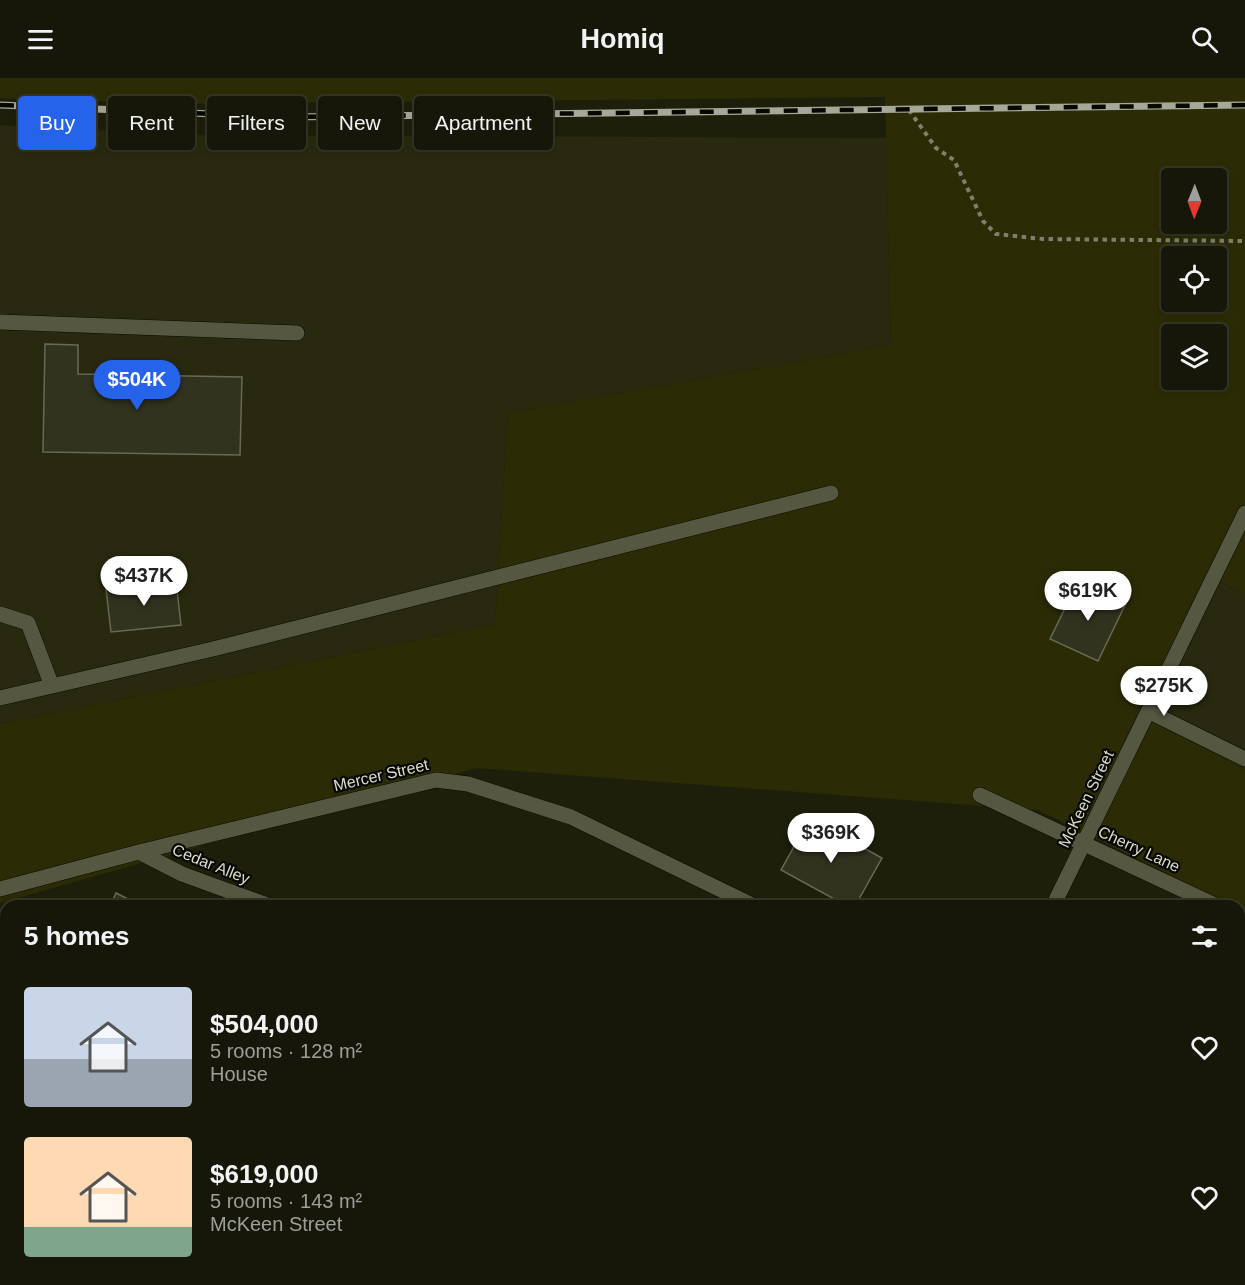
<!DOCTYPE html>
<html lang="en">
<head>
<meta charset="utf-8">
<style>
  body { margin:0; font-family:Helvetica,sans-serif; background:#232416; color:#f1f3f6; height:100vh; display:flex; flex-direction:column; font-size:22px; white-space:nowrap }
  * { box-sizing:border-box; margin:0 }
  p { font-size:20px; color:#9e9f9c }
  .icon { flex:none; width:33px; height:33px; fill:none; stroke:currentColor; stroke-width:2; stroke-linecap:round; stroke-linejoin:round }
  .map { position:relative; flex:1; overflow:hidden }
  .drawer { position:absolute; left:0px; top:822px; width:1245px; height:386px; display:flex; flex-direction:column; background:#161708; border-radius:18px 18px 0 0; box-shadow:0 3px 9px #0003,0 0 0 2px #353629 }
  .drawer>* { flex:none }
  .top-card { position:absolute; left:18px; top:18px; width:600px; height:54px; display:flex; gap:12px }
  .needle { width:39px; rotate:181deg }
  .buttons { position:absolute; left:1161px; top:90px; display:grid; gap:12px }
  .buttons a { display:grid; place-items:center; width:66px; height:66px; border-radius:6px; background:#161708; box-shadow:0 3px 9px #0003,0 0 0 2px #353629; font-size:30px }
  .price { position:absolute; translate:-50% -51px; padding:0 14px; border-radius:21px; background:#fff; color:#222; font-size:20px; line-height:39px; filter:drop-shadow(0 2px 3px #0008) }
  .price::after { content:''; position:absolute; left:50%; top:36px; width:18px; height:14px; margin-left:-9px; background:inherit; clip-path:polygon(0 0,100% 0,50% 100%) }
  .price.on { background:#2563eb; color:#fff }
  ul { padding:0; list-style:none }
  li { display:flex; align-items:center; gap:18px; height:150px; padding:0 24px }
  li span { display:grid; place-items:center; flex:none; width:168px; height:120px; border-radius:6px; color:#555 }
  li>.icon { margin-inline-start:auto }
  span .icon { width:72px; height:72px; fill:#fffc; stroke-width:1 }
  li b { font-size:26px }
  h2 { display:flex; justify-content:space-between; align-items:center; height:72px; padding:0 24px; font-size:26px }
  .chip { padding:0 21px; border-radius:6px; background:#161708; box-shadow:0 3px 9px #0003,0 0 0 2px #353629; font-size:21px; line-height:54px }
  .chip.on { background:#2563eb; color:#fff }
  header { display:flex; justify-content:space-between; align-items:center; height:78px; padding:0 24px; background:#161708; font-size:27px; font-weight:800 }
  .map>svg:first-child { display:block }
  .built { fill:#28290e }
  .green { fill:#2b2c05; fill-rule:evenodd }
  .building { fill:#32331f; stroke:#696a54; stroke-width:1.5 }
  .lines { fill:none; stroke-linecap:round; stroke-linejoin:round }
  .minor-casing { stroke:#080900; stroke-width:16 }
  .major-casing { stroke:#080900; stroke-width:16 }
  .path { stroke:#7e7f6e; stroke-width:4; stroke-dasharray:4.5 4.5; stroke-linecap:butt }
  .minor { stroke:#555741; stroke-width:15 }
  .major { stroke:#95982d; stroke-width:15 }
  .rail-casing { stroke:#a7a899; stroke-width:7 }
  .rail { stroke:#080803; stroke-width:4.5; stroke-dasharray:14; stroke-linecap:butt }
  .labels { text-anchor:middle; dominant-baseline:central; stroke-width:4.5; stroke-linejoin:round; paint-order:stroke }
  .street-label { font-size:16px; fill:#dcddd0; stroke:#080803 }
</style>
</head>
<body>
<header><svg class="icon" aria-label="menu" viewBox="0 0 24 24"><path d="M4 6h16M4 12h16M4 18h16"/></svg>Homiq<svg class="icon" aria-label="search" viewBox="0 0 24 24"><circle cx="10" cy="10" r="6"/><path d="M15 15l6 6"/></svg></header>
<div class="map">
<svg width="1245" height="1207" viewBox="0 0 1245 1207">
  <rect width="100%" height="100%" fill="#1e1f0b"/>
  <path class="built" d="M 0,47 L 193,57 L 886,60 L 891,267 L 508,335 L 495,546 L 0,646 Z
    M 1216,503 L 1245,515 L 1245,692 L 1149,641 Z"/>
  <path class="green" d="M 0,0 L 1245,0 L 1245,515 L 1217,503 L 1149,641 L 1245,692 L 1245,834 L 1239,831 L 1239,828 L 1233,828 L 1038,732 L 476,690 L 0,825 L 0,646 L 495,546 L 508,335 L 891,267 L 885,19 L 188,26 L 0,20 ZM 1172,100 L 1216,100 L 1216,146 L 1172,146 ZM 1172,178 L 1216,178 L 1216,224 L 1172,224 ZM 1172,256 L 1216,256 L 1216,302 L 1172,302 Z"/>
  <path class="building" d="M 45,266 L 78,267 L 78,296 L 242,299 L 240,377 L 43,374 Z
    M 176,503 L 181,547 L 111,554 L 106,511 Z
    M 1078,504 L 1125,527 L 1098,583 L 1050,561 Z
    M 810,740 L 882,780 L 855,828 L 847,828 L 781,792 Z
    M 116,815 L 142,828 L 110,828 Z"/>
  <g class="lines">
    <g class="minor-casing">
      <path id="minor" d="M 0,244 L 297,255
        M 0,536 L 28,545 L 52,608
        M 0,620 L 213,571 L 831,415
        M 1148,633 L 1245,681
        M 980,717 L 1217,828
        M 139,774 L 182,796 L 270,828
        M 0,811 L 139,774 L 436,702 L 468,706 L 571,739 L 754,828
        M 1053,828 L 1245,435
        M 1239,839 L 1245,842
        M 1239,1064 L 1245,1067
        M 0,1112 L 6,1115
        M 184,1202 L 195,1207
        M 1095,1202 L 1107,1207
        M 375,1207 L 378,1202
        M 869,1207 L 872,1202"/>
    </g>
    <g class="major-casing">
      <path id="major" d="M 0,930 L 6,933
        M 559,1202 L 570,1207"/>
    </g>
    <path class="path" d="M 909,32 L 936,70 L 954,82 L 983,143 L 996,156 L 1043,161 L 1245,163"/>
    <use href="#minor" class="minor"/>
    <use href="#major" class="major"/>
    <g class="rail-casing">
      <path id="rail" d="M 0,27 L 288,39 L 1245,27"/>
    </g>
    <use href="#rail" class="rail"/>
  </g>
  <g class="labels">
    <g class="street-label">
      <text transform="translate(381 697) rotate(-13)">Mercer Street</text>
      <text transform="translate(1086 721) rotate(-64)">McKeen Street</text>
      <text transform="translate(1139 771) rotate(25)">Cherry Lane</text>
      <text transform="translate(211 786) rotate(22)">Cedar Alley</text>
    </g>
  </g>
</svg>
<div class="buttons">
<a><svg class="needle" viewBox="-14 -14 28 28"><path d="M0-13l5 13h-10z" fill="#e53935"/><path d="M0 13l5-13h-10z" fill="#9e9f9c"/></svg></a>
<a><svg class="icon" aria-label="locate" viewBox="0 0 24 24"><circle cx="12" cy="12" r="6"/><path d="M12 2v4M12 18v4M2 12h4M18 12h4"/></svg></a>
<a><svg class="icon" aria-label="layers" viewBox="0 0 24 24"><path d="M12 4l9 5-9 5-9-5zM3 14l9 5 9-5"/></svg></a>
</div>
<b class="price on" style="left:137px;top:333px">$504K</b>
<b class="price" style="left:144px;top:529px">$437K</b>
<b class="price" style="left:1088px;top:544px">$619K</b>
<b class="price" style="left:1164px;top:639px">$275K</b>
<b class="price" style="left:831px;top:786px">$369K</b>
<div class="top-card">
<a class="chip on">Buy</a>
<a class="chip">Rent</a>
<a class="chip">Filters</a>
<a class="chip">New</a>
<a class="chip">Apartment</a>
</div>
<section class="drawer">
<h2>5 homes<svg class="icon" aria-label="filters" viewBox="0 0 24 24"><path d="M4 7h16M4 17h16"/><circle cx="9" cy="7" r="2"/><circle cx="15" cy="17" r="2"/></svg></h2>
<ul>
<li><span style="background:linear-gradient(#c9d6e8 60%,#9aa5b1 0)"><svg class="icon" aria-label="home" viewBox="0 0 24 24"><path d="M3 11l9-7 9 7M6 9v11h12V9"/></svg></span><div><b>$504,000</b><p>5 rooms · 128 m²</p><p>House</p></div><svg class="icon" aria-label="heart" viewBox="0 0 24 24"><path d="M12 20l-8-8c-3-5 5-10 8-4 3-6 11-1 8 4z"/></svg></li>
<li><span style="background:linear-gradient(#ffd9b3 75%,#7fa58c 0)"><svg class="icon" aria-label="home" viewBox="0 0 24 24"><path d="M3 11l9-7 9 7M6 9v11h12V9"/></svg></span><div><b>$619,000</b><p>5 rooms · 143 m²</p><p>McKeen Street</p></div><svg class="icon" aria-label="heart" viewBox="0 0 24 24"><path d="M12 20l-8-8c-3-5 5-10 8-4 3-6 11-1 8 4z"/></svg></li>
</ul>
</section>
</div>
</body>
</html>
